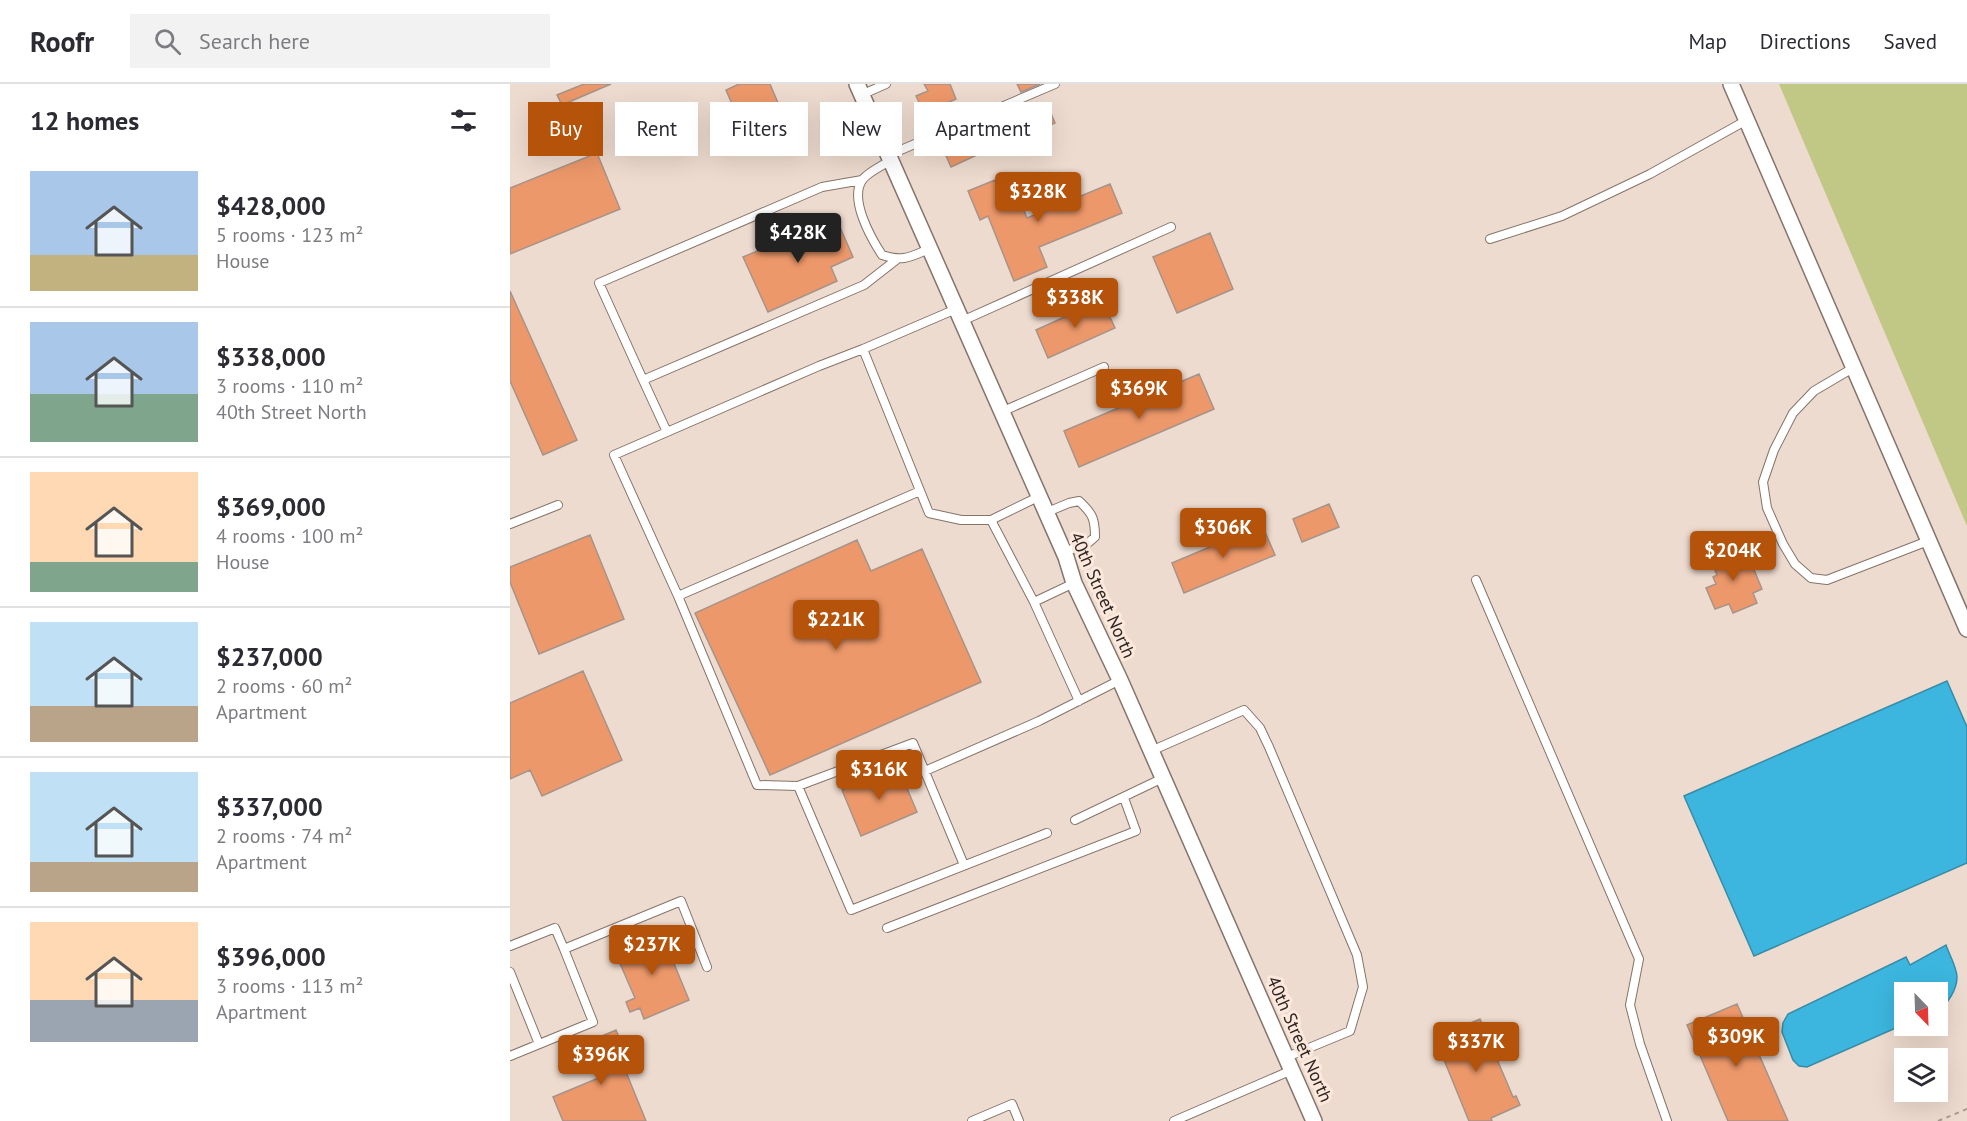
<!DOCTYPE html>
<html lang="en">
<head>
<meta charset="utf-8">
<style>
  body { margin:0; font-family:"PT Sans",sans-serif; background:#f2f2f3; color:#2b2b33; height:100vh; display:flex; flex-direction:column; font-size:22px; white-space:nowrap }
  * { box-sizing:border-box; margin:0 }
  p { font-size:20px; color:#7c7c81 }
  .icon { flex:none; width:33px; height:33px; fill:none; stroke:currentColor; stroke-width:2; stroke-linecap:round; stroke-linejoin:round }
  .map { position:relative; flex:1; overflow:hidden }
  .side { display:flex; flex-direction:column; background:#fff; width:510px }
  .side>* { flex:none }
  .hud { position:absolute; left:18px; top:18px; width:570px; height:54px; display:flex; gap:12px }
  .needle { width:39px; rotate:157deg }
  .fabs { position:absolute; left:1384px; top:898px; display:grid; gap:12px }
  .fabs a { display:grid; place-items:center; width:54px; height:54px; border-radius:0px; background:#fff; box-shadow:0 6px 24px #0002; font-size:30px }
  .price { position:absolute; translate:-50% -51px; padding:0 14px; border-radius:6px; background:#b45309; color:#fff; font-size:20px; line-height:39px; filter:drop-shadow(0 2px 3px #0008) }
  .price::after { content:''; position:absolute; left:50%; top:36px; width:18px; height:14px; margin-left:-9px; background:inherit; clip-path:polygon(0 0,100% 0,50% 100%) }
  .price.selected { background:#222; color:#fff }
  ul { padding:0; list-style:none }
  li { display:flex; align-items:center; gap:18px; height:150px; padding:0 30px }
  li+li { border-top:2px solid #e1e1e2 }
  li span { display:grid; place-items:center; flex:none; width:168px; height:120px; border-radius:0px; color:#555 }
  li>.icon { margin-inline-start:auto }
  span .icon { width:72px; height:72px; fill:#fffc; stroke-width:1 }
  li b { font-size:26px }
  h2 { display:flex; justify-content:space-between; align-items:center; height:72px; padding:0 30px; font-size:26px }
  .pill { padding:0 21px; border-radius:0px; background:#fff; box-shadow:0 6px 24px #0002; font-size:21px; line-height:54px }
  .pill.selected { background:#b45309; color:#fff }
  header { display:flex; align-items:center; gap:36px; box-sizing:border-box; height:84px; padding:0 30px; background:#fff; border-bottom:2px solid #e1e1e2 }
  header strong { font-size:28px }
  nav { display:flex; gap:33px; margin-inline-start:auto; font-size:21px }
  .search { width:420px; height:54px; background:#f2f2f3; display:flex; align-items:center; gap:15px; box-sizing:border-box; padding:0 21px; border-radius:0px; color:#7c7c81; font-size:22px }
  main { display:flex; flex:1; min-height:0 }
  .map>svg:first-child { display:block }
  .green { fill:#c1c885 }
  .water { fill:#3cb6df; stroke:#388ba6; stroke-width:1.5 }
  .building { fill:#ed986a; stroke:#a69389; stroke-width:1.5 }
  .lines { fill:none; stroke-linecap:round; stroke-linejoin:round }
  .service-casing { stroke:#857469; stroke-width:10 }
  .minor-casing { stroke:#857469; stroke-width:18 }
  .path { stroke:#a99a91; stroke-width:2; stroke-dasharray:4.5 4.5; stroke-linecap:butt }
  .service { stroke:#fff; stroke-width:8 }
  .minor { stroke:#fff; stroke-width:15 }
  .labels { text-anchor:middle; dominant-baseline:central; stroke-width:6; stroke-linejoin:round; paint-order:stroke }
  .street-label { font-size:18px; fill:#2d2622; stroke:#fce8dc }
</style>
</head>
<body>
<header>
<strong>Roofr</strong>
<div class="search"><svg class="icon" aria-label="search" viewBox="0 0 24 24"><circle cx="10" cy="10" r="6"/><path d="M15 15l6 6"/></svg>Search here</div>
<nav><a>Map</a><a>Directions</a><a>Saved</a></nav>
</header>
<main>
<section class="side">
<h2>12 homes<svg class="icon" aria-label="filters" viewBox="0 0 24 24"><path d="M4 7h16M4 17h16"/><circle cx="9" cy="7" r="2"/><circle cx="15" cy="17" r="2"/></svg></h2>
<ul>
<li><span style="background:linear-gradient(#a9c7e8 70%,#c2b280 0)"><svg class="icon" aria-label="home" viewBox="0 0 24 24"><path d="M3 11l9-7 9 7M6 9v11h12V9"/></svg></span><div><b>$428,000</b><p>5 rooms · 123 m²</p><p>House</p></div></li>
<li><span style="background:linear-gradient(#a9c7e8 60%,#7fa58c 0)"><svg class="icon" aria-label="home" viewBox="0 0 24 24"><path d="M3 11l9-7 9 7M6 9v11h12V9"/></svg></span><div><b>$338,000</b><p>3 rooms · 110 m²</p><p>40th Street North</p></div></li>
<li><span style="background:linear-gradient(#ffd9b3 75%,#7fa58c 0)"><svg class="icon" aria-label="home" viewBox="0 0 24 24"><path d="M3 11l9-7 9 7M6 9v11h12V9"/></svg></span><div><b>$369,000</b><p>4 rooms · 100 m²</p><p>House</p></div></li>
<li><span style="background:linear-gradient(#bfe0f5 70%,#b9a48a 0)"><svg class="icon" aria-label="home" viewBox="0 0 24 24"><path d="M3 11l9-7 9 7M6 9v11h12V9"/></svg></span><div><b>$237,000</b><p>2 rooms · 60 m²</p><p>Apartment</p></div></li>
<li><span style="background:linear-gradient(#bfe0f5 75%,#b9a48a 0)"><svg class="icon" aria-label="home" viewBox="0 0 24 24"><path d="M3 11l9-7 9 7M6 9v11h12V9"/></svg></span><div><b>$337,000</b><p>2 rooms · 74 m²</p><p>Apartment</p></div></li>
<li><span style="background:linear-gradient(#ffd9b3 65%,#9aa5b1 0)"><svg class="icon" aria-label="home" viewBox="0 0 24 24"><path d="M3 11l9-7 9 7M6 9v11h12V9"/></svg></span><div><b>$396,000</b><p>3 rooms · 113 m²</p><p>Apartment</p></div></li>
</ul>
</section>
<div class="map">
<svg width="1457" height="1037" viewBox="0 0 1457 1037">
  <rect width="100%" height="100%" fill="#eedbcf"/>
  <path class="green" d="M 1269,0 L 1457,0 L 1457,442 Z"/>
  <path class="water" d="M 1437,597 L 1457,643 L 1457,779 L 1244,872 L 1174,712 Z
    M 1436,861 C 1439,870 1447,884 1447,893 C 1447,905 1438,920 1428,926 L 1428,909 L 1395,909 L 1395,940 L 1297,983 L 1289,982 L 1283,976 L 1272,948 L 1273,939 L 1278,930 L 1396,873 L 1400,881 Z"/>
  <path class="building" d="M 74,0 L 101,0 L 52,21 L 47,11 Z
    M 229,0 L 260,0 L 274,33 L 235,50 L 216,6 Z
    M 414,0 L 440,0 L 446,15 L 430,22 L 437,40 L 422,46 L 406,12 L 418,7 Z
    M 507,0 L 530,0 L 511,8 Z
    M 538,23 L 545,39 L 530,46 L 522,30 Z
    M 499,40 L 506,55 L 488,63 L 481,48 Z
    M 441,51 L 445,60 L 448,59 L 450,62 L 464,57 L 469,70 L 441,83 L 429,56 Z
    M 87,69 L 110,125 L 0,170 L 0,104 Z
    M 485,96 L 490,108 L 504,102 L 517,134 L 600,100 L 612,129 L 529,163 L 537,183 L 504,197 L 478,132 L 470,136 L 458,107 Z
    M 326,134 L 343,173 L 321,183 L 327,197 L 258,228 L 233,173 Z
    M 700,149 L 723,205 L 667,229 L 643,173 Z
    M 0,207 L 67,356 L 33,371 L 0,297 Z
    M 592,216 L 605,244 L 538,274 L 526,246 Z
    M 689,290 L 704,325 L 569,383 L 554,347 Z
    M 819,420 L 829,443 L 792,458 L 783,435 Z
    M 752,441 L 765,471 L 674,509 L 662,479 Z
    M 80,451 L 114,535 L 29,570 L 0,498 L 0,483 Z
    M 347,456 L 361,487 L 412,465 L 471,598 L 260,691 L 185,529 Z
    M 1222,462 L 1230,481 L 1240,476 L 1252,505 L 1243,509 L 1247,519 L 1223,529 L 1219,520 L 1205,525 L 1196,504 L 1206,500 L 1203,493 L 1207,491 L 1199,472 Z
    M 73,587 L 112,676 L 32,712 L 20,686 L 0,695 L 0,619 Z
    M 388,683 L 407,728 L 351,752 L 332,706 Z
    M 151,848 L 179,916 L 134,935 L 130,924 L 120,928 L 116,918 L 125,914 L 105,868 Z
    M 1227,920 L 1278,1037 L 1218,1037 L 1177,941 Z
    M 970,935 L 1003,1013 L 1006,1012 L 1010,1021 L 981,1034 L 982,1037 L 959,1037 L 925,954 Z
    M 106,946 L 113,963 L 107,966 L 136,1037 L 53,1037 L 43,1013 L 91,993 L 83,972 L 63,980 L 56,963 L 76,955 L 78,958 Z"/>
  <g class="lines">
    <g class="service-casing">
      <path id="service" d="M 351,11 L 376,0
        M 379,71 L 545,0
        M 381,76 C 372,82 360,87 353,95 C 338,114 361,154 372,171 C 393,178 400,173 419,165
        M 980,155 L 1052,132 L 1140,90 L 1237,36
        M 446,225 L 353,265 L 419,429 L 451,436 L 481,436
        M 452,237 L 661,143
        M 1343,284 L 1304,307 L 1283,329 L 1264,366 L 1253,398 L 1257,424 L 1273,460 L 1285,480 L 1301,494 L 1317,496 L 1418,457
        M 133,296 L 89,199 L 312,103 L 352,96
        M 491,328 L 594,283
        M 157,348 L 133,296 L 354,201 L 386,176
        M 528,413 L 481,436 L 524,518 L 564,499
        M 535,429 L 559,419 L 569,417 C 583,430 585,435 585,453 L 578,459 L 554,468
        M 0,440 L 48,421
        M 966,496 L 1129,875 L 1120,921 L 1130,960 L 1157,1037
        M 168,512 L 104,371 L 309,282 L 353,265
        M 524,518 L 569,617
        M 641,667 L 734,626 L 750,644 L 759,663 L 847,871 L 853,903 L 840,947 L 777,973
        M 415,687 L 529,637 L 610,596
        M 288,702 L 247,701 L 168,512 L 410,407
        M 565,736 L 653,694
        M 454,781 L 403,659 L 288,702 L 341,826 L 537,749
        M 377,844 L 626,747 L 614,714
        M 0,862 L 45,844 L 54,865
        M 0,888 L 29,960
        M 0,972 L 83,938 L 54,865 L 171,817 L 197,883
        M 462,1037 L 502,1020 L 509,1037
        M 664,1037 L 782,986"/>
    </g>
    <g class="minor-casing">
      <path id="minor" d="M 347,0 L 556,473 L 564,499 L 610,596 L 804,1037
        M 1221,0 L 1457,545"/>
    </g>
    <path class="path" d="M 1428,1037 L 1457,1025"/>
    <use href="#service" class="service"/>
    <use href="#minor" class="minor"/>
  </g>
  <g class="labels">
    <g class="street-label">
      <text transform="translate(593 511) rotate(66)">40th Street North</text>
      <text transform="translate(790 955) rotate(66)">40th Street North</text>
    </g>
  </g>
</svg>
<div class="fabs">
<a><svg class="needle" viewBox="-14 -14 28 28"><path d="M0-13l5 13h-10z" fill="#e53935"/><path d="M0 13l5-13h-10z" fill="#7c7c81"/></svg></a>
<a><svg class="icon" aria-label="layers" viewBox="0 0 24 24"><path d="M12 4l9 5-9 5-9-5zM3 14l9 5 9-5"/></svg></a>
</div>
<b class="price" style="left:528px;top:139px">$328K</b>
<b class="price selected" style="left:288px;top:180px">$428K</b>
<b class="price" style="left:565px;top:245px">$338K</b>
<b class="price" style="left:629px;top:336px">$369K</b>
<b class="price" style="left:713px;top:475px">$306K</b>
<b class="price" style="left:1223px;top:498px">$204K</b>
<b class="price" style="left:326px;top:567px">$221K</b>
<b class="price" style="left:369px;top:717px">$316K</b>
<b class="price" style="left:142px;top:892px">$237K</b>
<b class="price" style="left:1226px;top:984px">$309K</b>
<b class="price" style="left:966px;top:989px">$337K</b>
<b class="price" style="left:91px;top:1002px">$396K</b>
<div class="hud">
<a class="pill selected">Buy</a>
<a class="pill">Rent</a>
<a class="pill">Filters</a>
<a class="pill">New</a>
<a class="pill">Apartment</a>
</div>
</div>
</main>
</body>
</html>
